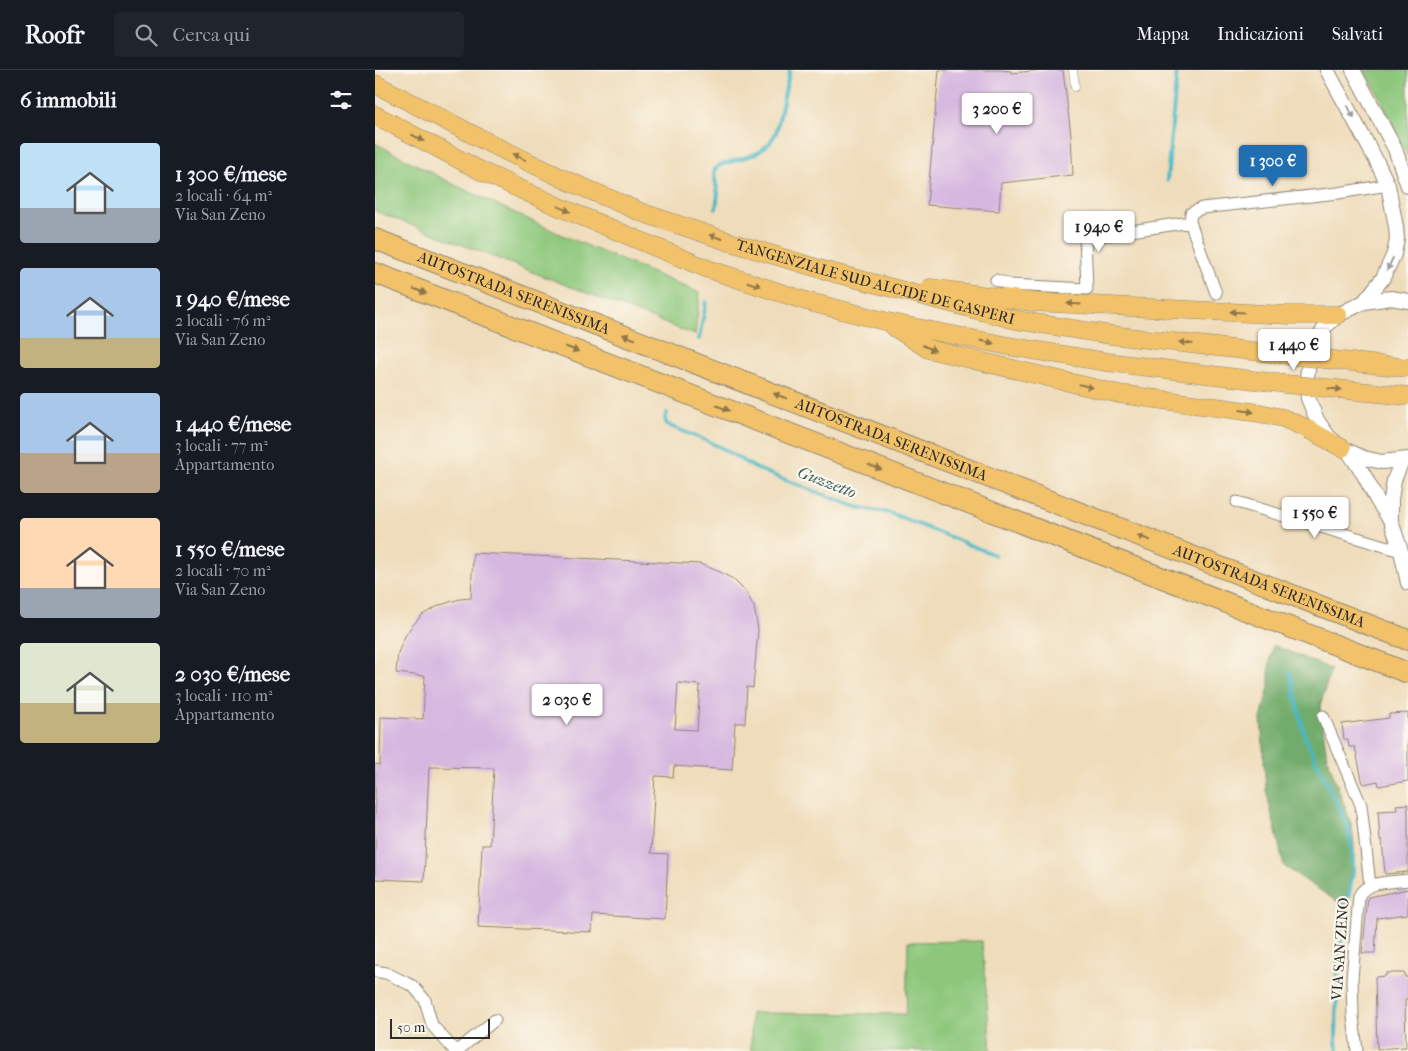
<!DOCTYPE html>
<html lang="it">
<head>
<meta charset="utf-8">
<style>
  body { margin:0; font-family:"IM FELL French Canon",serif; background:#20242c; color:#f1f3f6; height:100vh; display:flex; flex-direction:column; font-size:19px; white-space:nowrap }
  * { box-sizing:border-box; margin:0 }
  p { font-size:16px; color:#9ea1a6 }
  .icon { flex:none; width:28px; height:28px; fill:none; stroke:currentColor; stroke-width:2; stroke-linecap:round; stroke-linejoin:round }
  .map { position:relative; flex:1; overflow:hidden }
  .panel { display:flex; flex-direction:column; background:#171b24; width:375px }
  .panel>* { flex:none }
  .scale { position:absolute; left:15px; bottom:12px; width:100px; box-sizing:border-box; padding-left:5px; border:2px solid #2b2b2b; border-top:0; font-size:14px; line-height:18px; white-space:nowrap; color:#2b2b2b; -webkit-text-stroke:4px #fbf7ec; paint-order:stroke }
  .price { position:absolute; translate:-50% -42px; padding:0 11px; border-radius:5px; background:#fff; color:#222; font-size:16px; line-height:32px; filter:drop-shadow(0 1px 2px #0008) }
  .price::after { content:''; position:absolute; left:50%; top:30px; width:15px; height:11px; margin-left:-8px; background:inherit; clip-path:polygon(0 0,100% 0,50% 100%) }
  .price.on { background:#1f6fb2; color:#fff }
  ul { padding:0; list-style:none }
  li { display:flex; align-items:center; gap:15px; height:125px; padding:0 20px }
  li span { display:grid; place-items:center; flex:none; width:140px; height:100px; border-radius:5px; color:#555 }
  li>.icon { margin-inline-start:auto }
  span .icon { width:60px; height:60px; fill:#fffc; stroke-width:1 }
  li b { font-size:21px }
  h2 { display:flex; justify-content:space-between; align-items:center; height:60px; padding:0 20px; font-size:21px }
  header { display:flex; align-items:center; gap:30px; box-sizing:border-box; height:70px; padding:0 25px; background:#171b24; border-bottom:1px solid #363941 }
  header strong { font-size:24px }
  nav { display:flex; gap:28px; margin-inline-start:auto; font-size:18px }
  .search { width:350px; height:45px; background:#20242c; display:flex; align-items:center; gap:12px; box-sizing:border-box; padding:0 18px; border-radius:5px; color:#9ea1a6; font-size:19px }
  main { display:flex; flex:1; min-height:0 }
  .map>svg:first-child { display:block }
  .green { fill:#8dc77c; stroke:#5c7954 }
  .forest { fill:#72ac6c; stroke:#4e6c4c }
  .lines { fill:none; stroke-linecap:round; stroke-linejoin:round }
  .stream { stroke:#49b7c4; stroke-width:4 }
  .building { fill:#d6b7e0; fill-rule:evenodd }
  .pedestrian-casing { stroke:#8d8472; stroke-width:9 }
  .minor-casing { stroke:#8d8472; stroke-width:13 }
  .tertiary-casing { stroke:#8d8472; stroke-width:16 }
  .trunk-casing { stroke:#8d8472; stroke-width:19 }
  .motorway-casing { stroke:#8d8472; stroke-width:22 }
  .pedestrian { stroke:#fff; stroke-width:8 }
  .minor { stroke:#fff; stroke-width:11 }
  .tertiary { stroke:#fff; stroke-width:14 }
  .trunk { stroke:#f2c26a; stroke-width:18 }
  .motorway { stroke:#f2c26a; stroke-width:20 }
  .trunk-bridge-casing { stroke:#8d8472; stroke-width:19; stroke-linecap:butt }
  .trunk-bridge { stroke:#f2c26a; stroke-width:18 }
  .oneway { fill:#a0a0a0 }
  .oneway2 { fill:#8e764a }
  .labels { text-anchor:middle; dominant-baseline:central; stroke-width:4.5; stroke-linejoin:round; paint-order:stroke }
  .street-label { font-size:15px; fill:#2b2b2b; stroke:#fbf7ec }
  .water-label { font-size:16px; font-style:italic; fill:#365c61; stroke:#fbf7ec }
</style>
</head>
<body>
<header>
<strong>Roofr</strong>
<div class="search"><svg class="icon" aria-label="search" viewBox="0 0 24 24"><circle cx="10" cy="10" r="6"/><path d="M15 15l6 6"/></svg>Cerca qui</div>
<nav><a>Mappa</a><a>Indicazioni</a><a>Salvati</a></nav>
</header>
<main>
<section class="panel">
<h2>6 immobili<svg class="icon" aria-label="filters" viewBox="0 0 24 24"><path d="M4 7h16M4 17h16"/><circle cx="9" cy="7" r="2"/><circle cx="15" cy="17" r="2"/></svg></h2>
<ul>
<li><span style="background:linear-gradient(#bfe0f5 65%,#9aa5b1 0)"><svg class="icon" aria-label="home" viewBox="0 0 24 24"><path d="M3 11l9-7 9 7M6 9v11h12V9"/></svg></span><div><b>1 300 €/mese</b><p>2 locali · 64 m²</p><p>Via San Zeno</p></div></li>
<li><span style="background:linear-gradient(#a9c7e8 70%,#c2b280 0)"><svg class="icon" aria-label="home" viewBox="0 0 24 24"><path d="M3 11l9-7 9 7M6 9v11h12V9"/></svg></span><div><b>1 940 €/mese</b><p>2 locali · 76 m²</p><p>Via San Zeno</p></div></li>
<li><span style="background:linear-gradient(#a9c7e8 60%,#b9a48a 0)"><svg class="icon" aria-label="home" viewBox="0 0 24 24"><path d="M3 11l9-7 9 7M6 9v11h12V9"/></svg></span><div><b>1 440 €/mese</b><p>3 locali · 77 m²</p><p>Appartamento</p></div></li>
<li><span style="background:linear-gradient(#ffd9b3 70%,#9aa5b1 0)"><svg class="icon" aria-label="home" viewBox="0 0 24 24"><path d="M3 11l9-7 9 7M6 9v11h12V9"/></svg></span><div><b>1 550 €/mese</b><p>2 locali · 70 m²</p><p>Via San Zeno</p></div></li>
<li><span style="background:linear-gradient(#dfe7d0 60%,#c2b280 0)"><svg class="icon" aria-label="home" viewBox="0 0 24 24"><path d="M3 11l9-7 9 7M6 9v11h12V9"/></svg></span><div><b>2 030 €/mese</b><p>3 locali · 110 m²</p><p>Appartamento</p></div></li>
</ul>
</section>
<div class="map">
<svg width="1033" height="981" viewBox="0 0 1033 981">
  <rect width="100%" height="100%" fill="#fbf7ec"/>
  <filter id="ink" filterUnits="userSpaceOnUse"><feTurbulence type="fractalNoise" baseFrequency=".02" numOctaves="2"/><feDisplacementMap in="SourceGraphic" scale="10" xChannelSelector="R" yChannelSelector="G"/><feConvolveMatrix kernelMatrix="1 2 1 2 8 2 1 2 1" color-interpolation-filters="sRGB"/></filter>
  <filter id="wash" filterUnits="userSpaceOnUse"><feTurbulence type="fractalNoise" baseFrequency=".0096" numOctaves="4" result="noise"/><feDisplacementMap in="SourceGraphic" scale="20" xChannelSelector="R" yChannelSelector="G"/><feGaussianBlur stdDeviation="1.12" result="paint"/><feColorMatrix in="noise" values="0 0 0 0 0 0 0 0 0 0 0 0 0 0 0 0 0 1.4 0 .05"/><feComposite in="paint" operator="in"/></filter>
  <g filter="url(#wash)">
    <rect width="100%" height="100%" fill="#efdcba"/>
    <path class="green" d="M 989,0 L 1033,0 L 1033,87 L 1005,27 Z
      M 0,73 L 78,114 L 187,165 L 325,223 L 320,265 L 0,141 Z
      M 607,871 L 616,981 L 376,981 L 376,943 L 531,944 L 533,872 Z"/>
    <path class="forest" d="M 898,575 L 956,599 L 945,636 L 952,687 L 977,756 L 980,788 L 970,837 L 909,796 L 891,720 L 886,649 L 894,617 L 894,597 Z"/>
    <g class="lines">
      <path class="stream" d="M 792,110 L 802,0
        M 341,138 L 343,124 L 339,104 L 340,99 L 345,95 L 381,84 L 394,74 L 401,63 L 415,0
        M 324,269 L 331,232
        M 292,343 L 290,348 L 291,353 L 295,356 L 332,371 L 347,378 L 380,398 L 400,406 L 481,437 L 515,443 L 620,485
        M 915,603 L 930,667 L 972,755 L 978,783 L 978,801 L 962,893 L 961,973 L 963,981"/>
    </g>
    <g id="blocks">
      <path class="building" d="M 564,0 L 626,0 L 636,1 L 636,3 L 668,0 L 688,0 L 696,65 L 698,105 L 626,113 L 624,141 L 552,135 Z
        M 98,483 L 325,494 L 343,501 L 358,509 L 371,522 L 379,537 L 383,559 L 378,618 L 372,617 L 370,653 L 360,653 L 357,700 L 299,696 L 298,707 L 280,706 L 276,783 L 293,784 L 290,849 L 218,845 L 217,862 L 103,857 L 107,775 L 115,775 L 119,698 L 54,697 L 49,811 L 0,809 L 0,694 L 5,695 L 6,647 L 48,649 L 50,606 L 21,603 L 23,583 L 30,566 L 37,556 L 47,545 L 65,535 L 85,529 L 96,528 ZM 303,613 L 325,615 L 322,660 L 300,659 Z
        M 1033,643 L 1033,711 L 1004,716 L 1003,711 L 988,714 L 980,677 L 974,677 L 973,669 L 969,669 L 967,654 L 1014,648 L 1014,644 Z
        M 1033,734 L 1033,802 L 1010,804 L 1007,770 L 1005,770 L 1003,741 L 1022,740 L 1021,735 Z
        M 1033,819 L 1033,844 L 1002,848 L 1000,883 L 987,883 L 993,827 Z
        M 1011,903 L 1030,903 L 1030,907 L 1033,907 L 1033,929 L 1030,929 L 1031,977 L 1002,979 L 1000,907 L 1011,906 Z"/>
    </g>
  </g>
  <g filter="url(#ink)">
    <use href="#blocks" fill-opacity="0" stroke="#8d8472" stroke-width="1"/>
    <g class="lines">
      <g class="pedestrian-casing">
        <path id="pedestrian" d="M 698,0 L 700,17"/>
      </g>
      <g class="minor-casing">
        <path id="minor" d="M 815,152 L 816,143 L 827,138 L 963,123 L 1013,115
          M 621,210 L 635,215 L 712,219 L 710,168 L 815,152 L 841,223
          M 862,432 L 1026,481
          M 948,646 L 986,735 L 995,815
          M 0,901 L 11,903 L 38,916 L 50,930 L 57,955 L 80,981
          M 82,981 L 120,950
          M 982,981 L 978,946 L 977,909 L 984,826 C 990,811 1018,812 1033,810"/>
      </g>
      <g class="tertiary-casing">
        <path id="tertiary" d="M 952,0 L 1002,92 L 1013,115 L 1021,157 L 1022,169 L 1019,184 L 1008,208 L 989,232
          M 978,0 L 1020,79 L 1033,116
          M 1033,231 L 1016,228 L 989,232 L 963,245 L 950,257 L 936,281 L 931,313 L 933,328 L 942,350 L 953,366 L 967,378 L 989,388 L 1007,392 L 1033,389
          M 973,381 L 989,405 L 1003,432 L 1016,451
          M 1027,391 L 1019,410 L 1016,429 L 1016,451 L 1026,481 L 1033,513"/>
      </g>
      <g class="trunk-casing">
        <g id="trunk">
          <path id="s1" d="M 0,14 L 118,75 L 191,110 L 268,143 L 355,172 L 459,203 L 641,250 L 736,265 L 912,285"/>
          <path d="M 0,45 L 108,102 L 182,136 L 333,199 L 431,231 L 513,252 L 633,276 L 732,292 L 911,314"/>
          <path d="M 555,218 L 657,232 L 913,245 L 963,245"/>
          <path d="M 519,257 L 553,279 L 744,324 L 885,343 L 908,348 L 931,358 L 967,378"/>
        </g>
      </g>
      <g class="motorway-casing">
        <g id="motorway">
          <path id="s2" d="M 0,169 L 1033,570"/>
          <path d="M 0,203 L 1033,603"/>
        </g>
      </g>
      <use href="#pedestrian" class="pedestrian"/>
      <use href="#minor" class="minor"/>
      <use href="#tertiary" class="tertiary"/>
      <use href="#trunk" class="trunk"/>
      <use href="#motorway" class="motorway"/>
      <g class="trunk-bridge-casing">
        <path id="trunk-bridge" d="M 912,285 L 1033,298
          M 911,314 L 1033,326"/>
      </g>
      <use href="#trunk-bridge" class="trunk-bridge"/>
    </g>
    <defs><path id="oneway-solid" d="M-6-.8H1V-3.2L6.5 0L1 3.2V.8H-6Z" transform="scale(1.25)"/></defs>
    <g class="oneway">
      <use href="#oneway-solid" transform="translate(976 42) rotate(62)"/>
      <use href="#oneway-solid" transform="translate(1015 194) rotate(116)"/>
    </g>
    <g class="oneway2">
      <use href="#oneway-solid" transform="translate(43 68) rotate(28)"/>
      <use href="#oneway-solid" transform="translate(144 87) rotate(-154)"/>
      <use href="#oneway-solid" transform="translate(189 139) rotate(23)"/>
      <use href="#oneway-solid" transform="translate(341 167) rotate(-162)"/>
      <use href="#oneway-solid" transform="translate(379 214) rotate(18)"/>
      <use href="#oneway-solid" transform="translate(45 221) rotate(21)"/>
      <use href="#oneway-solid" transform="translate(699 234) rotate(-177)"/>
      <use href="#oneway-solid" transform="translate(862 242) rotate(-177)"/>
      <use href="#oneway-solid" transform="translate(254 267) rotate(-159)"/>
      <use href="#oneway-solid" transform="translate(612 272) rotate(12)"/>
      <use href="#oneway-solid" transform="translate(811 273) rotate(-173)"/>
      <use href="#oneway-solid" transform="translate(554 278) rotate(23)"/>
      <use href="#oneway-solid" transform="translate(197 279) rotate(21)"/>
      <use href="#oneway-solid" transform="translate(711 316) rotate(13)"/>
      <use href="#oneway-solid" transform="translate(960 319) rotate(6)"/>
      <use href="#oneway-solid" transform="translate(405 326) rotate(-159)"/>
      <use href="#oneway-solid" transform="translate(348 338) rotate(21)"/>
      <use href="#oneway-solid" transform="translate(872 341) rotate(8)"/>
      <use href="#oneway-solid" transform="translate(500 397) rotate(21)"/>
      <use href="#oneway-solid" transform="translate(769 468) rotate(-159)"/>
    </g>
  </g>
  <g class="labels">
    <g class="street-label">
      <text stroke="none"><textPath href="#s1" startOffset="540">TANGENZIALE SUD ALCIDE DE GASPERI</textPath></text>
      <text stroke="none"><textPath href="#s2" startOffset="149">AUTOSTRADA SERENISSIMA</textPath></text>
      <text stroke="none"><textPath href="#s2" startOffset="554">AUTOSTRADA SERENISSIMA</textPath></text>
      <text stroke="none"><textPath href="#s2" startOffset="959">AUTOSTRADA SERENISSIMA</textPath></text>
      <text transform="translate(965 879) rotate(-86)">VIA SAN ZENO</text>
    </g>
    <g class="water-label">
      <text transform="translate(452 412) rotate(21)">Guzzetto</text>
    </g>
  </g>
</svg>
<div class="scale">50 m</div>
<b class="price" style="left:622px;top:65px">3 200 €</b>
<b class="price on" style="left:898px;top:117px">1 300 €</b>
<b class="price" style="left:724px;top:183px">1 940 €</b>
<b class="price" style="left:919px;top:301px">1 440 €</b>
<b class="price" style="left:940px;top:469px">1 550 €</b>
<b class="price" style="left:192px;top:656px">2 030 €</b>
</div>
</main>
</body>
</html>
